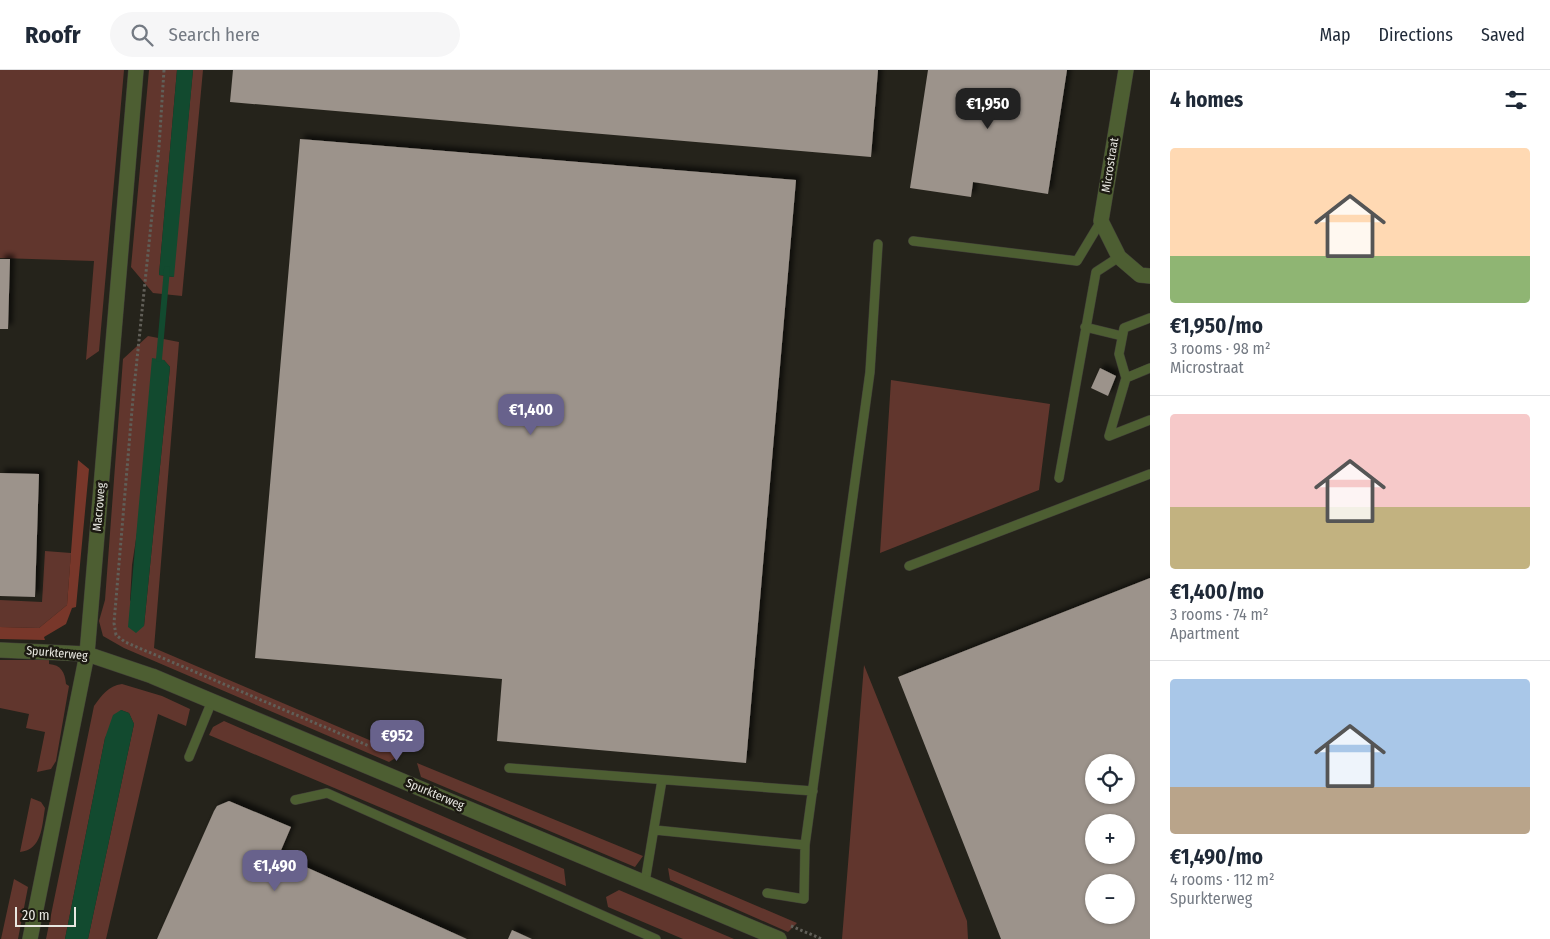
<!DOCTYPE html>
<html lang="en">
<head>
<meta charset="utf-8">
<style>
  body { margin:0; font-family:"Fira Sans Condensed",sans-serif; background:#f6f6f7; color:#1f2937; height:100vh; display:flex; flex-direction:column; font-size:19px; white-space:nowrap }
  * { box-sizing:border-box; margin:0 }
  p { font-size:16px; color:#747a83 }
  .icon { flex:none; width:28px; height:28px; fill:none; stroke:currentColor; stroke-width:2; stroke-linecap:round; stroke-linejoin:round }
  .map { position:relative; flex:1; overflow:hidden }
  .details { display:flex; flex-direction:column; background:#fff; width:400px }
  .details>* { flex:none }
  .tools { position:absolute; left:1085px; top:684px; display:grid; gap:10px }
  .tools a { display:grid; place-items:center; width:50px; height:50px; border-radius:50%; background:#fff; box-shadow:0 1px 4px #0004; font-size:25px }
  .scale { position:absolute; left:15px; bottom:12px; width:61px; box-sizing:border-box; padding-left:5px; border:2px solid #e8e7e1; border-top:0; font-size:14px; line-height:18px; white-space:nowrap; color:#e8e7e1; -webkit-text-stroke:4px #1c1a12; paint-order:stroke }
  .price { position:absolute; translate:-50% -42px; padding:0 11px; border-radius:10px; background:#68628c; color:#fff; font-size:16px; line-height:32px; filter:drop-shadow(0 1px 2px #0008) }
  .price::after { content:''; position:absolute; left:50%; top:30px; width:15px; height:11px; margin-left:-8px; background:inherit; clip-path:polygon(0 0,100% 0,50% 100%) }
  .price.current { background:#222; color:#fff }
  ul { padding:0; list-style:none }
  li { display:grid; align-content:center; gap:10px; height:265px; padding:0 20px }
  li+li { border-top:1px solid #e0e1e3 }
  li span { display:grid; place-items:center; height:155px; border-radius:5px; color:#555 }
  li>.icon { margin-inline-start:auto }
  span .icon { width:90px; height:90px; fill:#fffc; stroke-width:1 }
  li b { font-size:21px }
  h2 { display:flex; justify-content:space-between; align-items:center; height:60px; padding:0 20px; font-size:21px }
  header { display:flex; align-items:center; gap:30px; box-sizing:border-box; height:70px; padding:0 25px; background:#fff; border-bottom:1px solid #e0e1e3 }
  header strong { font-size:24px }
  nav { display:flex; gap:28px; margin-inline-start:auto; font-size:18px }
  .search { width:350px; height:45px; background:#f6f6f7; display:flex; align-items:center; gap:12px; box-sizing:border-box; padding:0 18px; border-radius:28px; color:#747a83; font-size:19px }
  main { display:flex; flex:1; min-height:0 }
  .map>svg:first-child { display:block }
  .green { fill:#61362d; fill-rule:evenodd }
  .forest { fill:#78372a }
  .water { fill:#124a2f }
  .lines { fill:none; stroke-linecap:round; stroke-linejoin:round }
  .stream { stroke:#124a2f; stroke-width:6 }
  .building { fill:#9c938b; fill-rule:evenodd; filter:url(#shadow) }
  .lane-casing { stroke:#403e37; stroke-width:10 }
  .street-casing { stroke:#403e37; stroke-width:16 }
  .path { stroke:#615f58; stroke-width:3; stroke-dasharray:2.5 2.5; stroke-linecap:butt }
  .lane { stroke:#4d5e32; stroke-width:9 }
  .street { stroke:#4d5e32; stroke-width:15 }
  .labels { text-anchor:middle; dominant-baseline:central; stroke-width:5; stroke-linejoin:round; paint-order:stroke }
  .street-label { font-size:12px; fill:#e8e7e1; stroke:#1c1a12 }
</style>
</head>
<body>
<header>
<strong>Roofr</strong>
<div class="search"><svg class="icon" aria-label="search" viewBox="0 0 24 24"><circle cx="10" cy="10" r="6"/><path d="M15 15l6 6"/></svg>Search here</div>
<nav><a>Map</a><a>Directions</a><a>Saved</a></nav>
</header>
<main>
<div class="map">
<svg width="1150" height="869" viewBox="0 0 1150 869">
  <defs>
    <filter id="shadow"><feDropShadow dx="4.5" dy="-4.5" stdDeviation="2.5" flood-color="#0009"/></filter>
  </defs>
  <rect width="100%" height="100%" fill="#25231b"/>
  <path class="green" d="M 0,0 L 124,0 L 99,281 L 86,290 L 94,191 L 0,188 Z
    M 149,0 L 177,0 L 159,205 L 173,207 L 193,0 L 203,0 L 182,226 L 153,223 L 131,197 Z
    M 148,266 L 179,272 L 154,578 L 402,684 L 389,692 L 124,578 L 103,566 L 99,551 L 105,530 L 123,289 ZM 164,290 L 170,297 L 144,556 L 130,530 L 132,495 Z
    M 891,310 L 1050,334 L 1039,420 L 880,483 Z
    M 45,481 L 71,483 L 67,535 L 39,558 L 0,557 L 0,530 L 42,532 Z
    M 0,590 L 49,590 L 49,594 C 61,595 65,602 66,614 L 69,616 L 56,691 L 51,699 L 37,702 L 45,662 L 26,658 L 29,644 L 0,638 Z
    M 864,595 L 967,851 L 968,869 L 842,869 Z
    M 122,614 L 162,626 L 190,639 L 186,656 L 158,644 L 106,869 L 88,869 L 134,654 L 129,643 L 121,640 L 105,668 L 65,869 L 46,869 L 94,636 C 102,625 108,616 122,614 Z
    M 224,651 L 564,799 L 566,816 L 209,665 L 213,657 Z
    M 417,693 L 643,786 L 635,797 L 421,707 Z
    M 31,728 L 41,732 L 45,738 C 42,756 42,780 20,782 Z
    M 668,798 L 797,853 L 788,862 L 670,810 Z
    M 14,809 L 28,817 L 18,869 L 1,869 Z
    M 619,820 L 734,869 L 683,869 L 608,837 L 606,827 Z"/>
  <path class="forest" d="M 78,390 L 89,399 L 76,537 L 72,538 L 66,554 L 44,567 L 45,570 L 0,569 L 0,557 L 39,558 L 67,535 Z"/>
  <path class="water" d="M 177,0 L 193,0 L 174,207 L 159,205 Z
    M 152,288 L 164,290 L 170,297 L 144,556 L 136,563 L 128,557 Z
    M 121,640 L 129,643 L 134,654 L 88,869 L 65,869 L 105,668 L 113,645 Z"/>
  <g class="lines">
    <path class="stream" d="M 159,289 L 167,199"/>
  </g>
  <path class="building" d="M 233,0 L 878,0 L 871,87 L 230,32 Z
    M 928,0 L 1067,0 L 1048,124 L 973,112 L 971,127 L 910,118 Z
    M 300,69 L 796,110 L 746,693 L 497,671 L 502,609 L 255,588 Z
    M 0,189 L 10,189 L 8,259 L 0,259 Z
    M 1100,298 L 1116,306 L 1108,326 L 1091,318 Z
    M 0,403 L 39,404 L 35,527 L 0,526 Z
    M 1150,508 L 1150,869 L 1001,869 L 898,607 ZM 1094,692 L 1126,692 L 1126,725 L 1094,725 ZM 1094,752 L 1126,752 L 1126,785 L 1094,785 ZM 1094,812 L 1126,812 L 1126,845 L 1094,845 Z
    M 229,731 L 291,757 L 279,785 L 467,869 L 157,869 L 214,741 L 217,736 Z
    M 512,860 L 532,869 L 508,869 Z"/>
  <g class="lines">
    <g class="lane-casing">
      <path id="lane" d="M 913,171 L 1077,191 L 1101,151
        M 1150,248 L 1124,258 L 1119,284 L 1126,308 L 1109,366 L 1150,350
        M 1085,257 L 1122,266
        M 1126,308 L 1150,298
        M 1059,408 L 1096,202 L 1119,187
        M 909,496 L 1150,404
        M 189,687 L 212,631
        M 509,698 L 813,721
        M 295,730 L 327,723 L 656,869
        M 655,760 L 805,775
        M 645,812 L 662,710
        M 767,823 L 804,829 L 805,775 L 870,302 L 878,174"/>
    </g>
    <g class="street-casing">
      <path id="street" d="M 1126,0 L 1101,151 L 1119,187 L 1140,205 L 1150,206
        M 0,580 L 87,584 L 152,606 L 779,869
        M 30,869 L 87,584 L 136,0"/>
    </g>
    <path class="path" d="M 164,0 L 159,77 L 133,328 L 114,553 L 116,565 L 125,572 L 369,676
      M 791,856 L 822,869"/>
    <use href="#lane" class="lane"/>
    <use href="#street" class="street"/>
  </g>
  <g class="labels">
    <g class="street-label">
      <text transform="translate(1110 95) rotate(-81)">Microstraat</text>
      <text transform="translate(99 437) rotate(-85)">Macroweg</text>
      <text transform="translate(57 583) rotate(5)">Spurkterweg</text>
      <text transform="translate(435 724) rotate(23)">Spurkterweg</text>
    </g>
  </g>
</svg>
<div class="tools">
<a><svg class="icon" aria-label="locate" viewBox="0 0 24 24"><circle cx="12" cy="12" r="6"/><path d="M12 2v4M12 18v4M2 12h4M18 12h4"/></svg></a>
<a>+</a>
<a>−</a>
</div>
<div class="scale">20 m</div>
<b class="price current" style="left:988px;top:60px">€1,950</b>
<b class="price" style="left:531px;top:366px">€1,400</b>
<b class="price" style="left:397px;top:692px">€952</b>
<b class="price" style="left:275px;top:822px">€1,490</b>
</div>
<section class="details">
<h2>4 homes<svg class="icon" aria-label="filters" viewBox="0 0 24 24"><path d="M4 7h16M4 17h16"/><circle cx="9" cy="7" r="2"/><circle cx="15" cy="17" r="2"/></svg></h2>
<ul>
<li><span style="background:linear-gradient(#ffd9b3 70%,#8fb573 0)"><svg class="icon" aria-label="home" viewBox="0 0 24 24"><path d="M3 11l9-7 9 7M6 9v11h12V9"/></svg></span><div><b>€1,950/mo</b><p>3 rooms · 98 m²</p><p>Microstraat</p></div></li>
<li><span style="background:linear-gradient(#f6c9c9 60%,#c2b280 0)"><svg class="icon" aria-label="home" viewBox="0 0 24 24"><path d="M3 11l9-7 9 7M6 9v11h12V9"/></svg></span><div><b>€1,400/mo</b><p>3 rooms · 74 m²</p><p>Apartment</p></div></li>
<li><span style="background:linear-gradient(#a9c7e8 70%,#b9a48a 0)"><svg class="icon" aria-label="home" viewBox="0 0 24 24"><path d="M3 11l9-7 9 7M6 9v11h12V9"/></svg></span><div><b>€1,490/mo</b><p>4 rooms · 112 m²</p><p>Spurkterweg</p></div></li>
</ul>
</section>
</main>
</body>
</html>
